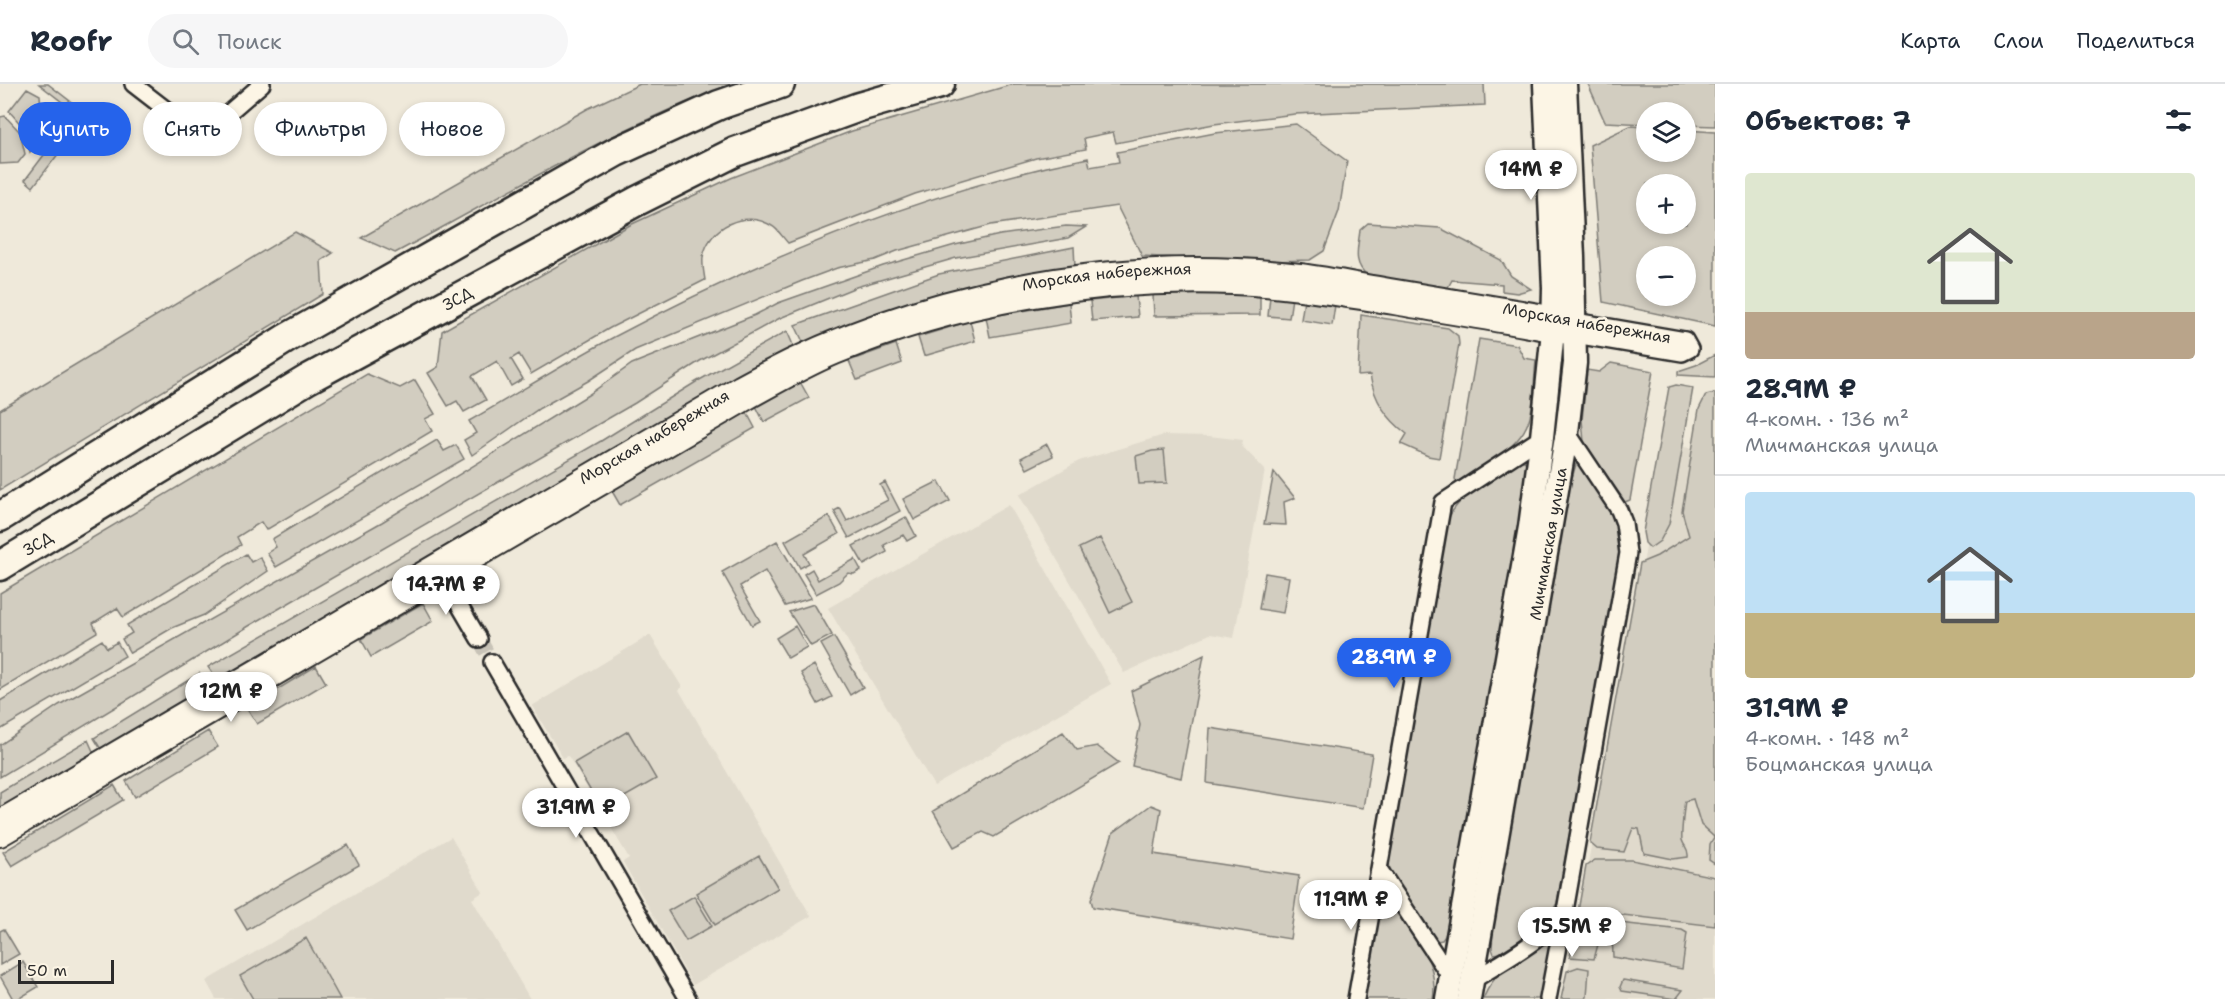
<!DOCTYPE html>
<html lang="ru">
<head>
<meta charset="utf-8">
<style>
  body { margin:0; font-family:"Shantell Sans",sans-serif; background:#f6f6f7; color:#1f2937; height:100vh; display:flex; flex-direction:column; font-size:22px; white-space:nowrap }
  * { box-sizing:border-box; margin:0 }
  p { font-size:20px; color:#747a83 }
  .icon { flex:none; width:33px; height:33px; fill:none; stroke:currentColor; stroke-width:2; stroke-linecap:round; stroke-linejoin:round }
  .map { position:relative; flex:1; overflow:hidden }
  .details { display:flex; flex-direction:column; background:#fff; width:510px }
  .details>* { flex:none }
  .guide { position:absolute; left:18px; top:18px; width:570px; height:54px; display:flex; gap:12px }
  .fabs { position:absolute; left:1636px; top:18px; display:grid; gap:12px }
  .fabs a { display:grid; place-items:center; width:60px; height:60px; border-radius:50%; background:#fff; box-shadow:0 3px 9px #0003; font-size:30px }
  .scale { position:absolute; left:18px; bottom:15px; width:96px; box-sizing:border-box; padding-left:6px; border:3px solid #2b2b2b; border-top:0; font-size:16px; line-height:21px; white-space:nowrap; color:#2b2b2b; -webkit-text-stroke:4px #fcf5e5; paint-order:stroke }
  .price { position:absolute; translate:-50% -51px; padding:0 14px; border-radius:21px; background:#fff; color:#222; font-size:20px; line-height:39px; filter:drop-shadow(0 2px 3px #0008) }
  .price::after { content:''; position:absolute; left:50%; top:36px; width:18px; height:14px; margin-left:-9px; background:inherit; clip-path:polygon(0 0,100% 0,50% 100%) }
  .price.selected { background:#2563eb; color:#fff }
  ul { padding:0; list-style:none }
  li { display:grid; align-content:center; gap:12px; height:318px; padding:0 30px }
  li+li { border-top:2px solid #e0e1e3 }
  li span { display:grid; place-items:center; height:186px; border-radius:6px; color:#555 }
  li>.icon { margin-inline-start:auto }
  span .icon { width:108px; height:108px; fill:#fffc; stroke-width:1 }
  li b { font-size:26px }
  h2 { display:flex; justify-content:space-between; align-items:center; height:72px; padding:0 30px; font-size:26px }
  .tag { padding:0 21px; border-radius:27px; background:#fff; box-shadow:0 3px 9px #0003; font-size:21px; line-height:54px }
  .tag.selected { background:#2563eb; color:#fff }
  header { display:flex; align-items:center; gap:36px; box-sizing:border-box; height:84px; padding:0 30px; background:#fff; border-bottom:2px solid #e0e1e3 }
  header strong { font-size:28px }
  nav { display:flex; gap:33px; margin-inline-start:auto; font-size:21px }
  .search { width:420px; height:54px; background:#f6f6f7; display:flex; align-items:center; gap:15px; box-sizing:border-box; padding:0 21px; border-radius:33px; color:#747a83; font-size:22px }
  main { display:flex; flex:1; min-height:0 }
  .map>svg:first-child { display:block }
  .built { fill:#e0dacc }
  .green { fill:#d2cdc0; stroke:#7e7c76; stroke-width:1.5; fill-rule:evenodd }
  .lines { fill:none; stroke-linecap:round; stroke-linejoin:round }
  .minor-tunnel { stroke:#c8c3b7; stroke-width:15; stroke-dasharray:15 8; stroke-linecap:butt }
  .minor-casing { stroke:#2b2b2b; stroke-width:20 }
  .tertiary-casing { stroke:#2b2b2b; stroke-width:24 }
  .secondary-casing { stroke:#2b2b2b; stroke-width:27 }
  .motorway-casing { stroke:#2b2b2b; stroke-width:33 }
  .minor { stroke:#fcf5e5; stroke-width:15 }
  .tertiary { stroke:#fcf5e5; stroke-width:20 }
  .secondary { stroke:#fcf5e5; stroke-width:22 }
  .motorway { stroke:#fcf5e5; stroke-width:28 }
  .labels { text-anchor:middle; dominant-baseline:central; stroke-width:5; stroke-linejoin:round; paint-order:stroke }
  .street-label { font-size:16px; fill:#2b2b2b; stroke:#fcf5e5 }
</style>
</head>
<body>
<header>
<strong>Roofr</strong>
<div class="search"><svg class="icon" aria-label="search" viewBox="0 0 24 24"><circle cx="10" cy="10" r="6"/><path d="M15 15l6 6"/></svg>Поиск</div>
<nav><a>Карта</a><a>Слои</a><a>Поделиться</a></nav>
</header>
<main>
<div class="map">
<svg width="1715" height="915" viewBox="0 0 1715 915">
  <rect width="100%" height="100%" fill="#efe9da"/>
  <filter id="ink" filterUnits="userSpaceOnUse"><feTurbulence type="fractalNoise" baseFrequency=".0167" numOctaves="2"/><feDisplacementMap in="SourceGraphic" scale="12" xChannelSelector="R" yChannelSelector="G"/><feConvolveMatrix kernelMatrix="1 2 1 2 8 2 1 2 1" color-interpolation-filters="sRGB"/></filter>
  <g filter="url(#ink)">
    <path class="built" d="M 1164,351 L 1209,352 L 1243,356 L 1242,362 L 1265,386 L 1234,554 L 1210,550 L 1124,589 L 1019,411 L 1079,377 Z
      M 1665,360 L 1715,368 L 1715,915 L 1563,915 Z
      M 1009,421 L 1111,600 L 934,702 L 828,524 Z
      M 650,551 L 682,603 L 679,606 L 811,832 L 693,901 L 623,778 L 629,774 L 570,675 L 568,672 L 563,674 L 532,622 Z
      M 451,753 L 483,808 L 472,815 L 530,915 L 216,915 L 206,897 Z"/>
    <path class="green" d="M 39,0 L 48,0 L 88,31 L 33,103 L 25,96 L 76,29 Z
      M 640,0 L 733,0 C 615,43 506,110 395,169 L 361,154 L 587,25 Z
      M 1014,0 L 1484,0 L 1485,21 L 1295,30 L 1214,40 L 1116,59 L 1113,48 L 1084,54 L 1086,65 L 1036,74 L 915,110 L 788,159 C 783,154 778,145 772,142 C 745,125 709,142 703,173 C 702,180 704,189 705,196 L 610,244 L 531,290 L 519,270 L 511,275 L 523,295 L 511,302 L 497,277 L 472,292 L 486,316 L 464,328 L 457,317 L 448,322 L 428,289 L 438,283 L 442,247 L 630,141 L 731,94 L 852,47 Z
      M 1588,0 L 1715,0 L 1715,42 L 1686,41 L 1686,28 L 1647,28 L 1647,40 L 1605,38 Z
      M 27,4 L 40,11 L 42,40 L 47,37 L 51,28 L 55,36 L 30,68 L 24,44 L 9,27 Z
      M 5,32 L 20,48 L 25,70 L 18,79 L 0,80 L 0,33 Z
      M 1296,40 L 1347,77 L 1339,127 L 1324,167 L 1310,176 L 1274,177 L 1243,174 L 1201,175 L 1142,172 L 1117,122 L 991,141 L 897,167 L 875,176 L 837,184 L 802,197 L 635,266 L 588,297 L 540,324 L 472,371 L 464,356 L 476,349 L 469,337 C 518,309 565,279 614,253 C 763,174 922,107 1088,74 L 1090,83 L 1119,78 L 1117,68 L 1215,49 Z
      M 1630,42 L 1647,43 L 1647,68 L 1686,68 L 1686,46 L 1715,48 L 1715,242 L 1603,218 L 1590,61 ZM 1686,100 L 1686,140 L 1647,140 L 1647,100 ZM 1686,172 L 1686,212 L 1647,212 L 1647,172 Z
      M 1368,139 L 1440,144 L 1501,176 L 1511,192 L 1531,205 L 1517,209 L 1502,207 L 1502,200 L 1452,196 L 1446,207 L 1368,192 C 1352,179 1358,165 1360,146 Z
      M 1066,142 L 1086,143 L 1068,154 L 956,174 L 856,203 L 780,234 L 700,277 L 635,319 L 249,542 L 0,693 L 0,661 L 59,621 L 382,438 L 588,311 L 632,280 L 755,231 L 778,219 L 883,182 L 955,161 L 1000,151 Z
      M 295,148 L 333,169 L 321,177 L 323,210 L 0,406 L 0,326 Z
      M 1074,163 L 1075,183 L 1004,193 L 933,215 L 805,262 L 795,241 L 939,190 Z
      M 1200,210 L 1260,211 L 1260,231 L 1154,232 L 1153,211 Z
      M 1136,212 L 1138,233 L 1092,237 L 1090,217 Z
      M 1270,212 L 1292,214 L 1289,234 L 1268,232 Z
      M 1304,216 L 1335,221 L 1332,241 L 1301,236 Z
      M 1069,219 L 1071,239 L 990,253 L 986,233 Z
      M 1361,231 L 1448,244 L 1458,252 L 1459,260 L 1439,374 L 1428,372 L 1401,360 L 1407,350 C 1386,334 1374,316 1370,291 L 1358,292 Z
      M 970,237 L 975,257 L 924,272 L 918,253 Z
      M 787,247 L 796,268 L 221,602 L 208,583 L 601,357 L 696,298 Z
      M 1479,255 L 1517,261 L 1524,274 L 1536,276 C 1531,329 1538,348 1489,379 C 1479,386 1468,395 1457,399 L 1455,395 Z
      M 896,260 L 902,279 L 857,296 L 849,277 Z
      M 1715,271 L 1715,293 L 1678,291 L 1678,287 L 1696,281 Z
      M 1611,279 L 1653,287 L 1630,416 L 1625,418 L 1584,358 L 1582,336 L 1587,286 L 1599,288 Z
      M 367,290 L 400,304 L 415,296 L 435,330 L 425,335 L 432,347 L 266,446 L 261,438 L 237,453 L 241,461 L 123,533 L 117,524 L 93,539 L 97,548 L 0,606 L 0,509 Z
      M 799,296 L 809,314 L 764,338 L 755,320 Z
      M 1676,301 L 1693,304 L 1669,440 L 1660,457 L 1650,464 L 1645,459 L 1643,448 L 1669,303 Z
      M 1715,309 L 1715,780 L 1709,776 L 1710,760 L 1714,753 L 1701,741 L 1693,715 L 1685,717 C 1684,722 1681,751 1682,756 C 1684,763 1689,764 1688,773 L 1673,775 L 1644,769 L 1639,745 L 1633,744 L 1624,768 L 1597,765 L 1590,759 L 1640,479 L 1657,472 L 1689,452 L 1682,427 L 1699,325 L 1706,311 Z
      M 745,325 L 755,344 L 620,421 L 609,402 Z
      M 437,356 L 444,367 L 456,361 L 464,375 L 276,483 L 267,469 L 276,463 L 272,455 Z
      M 1047,360 L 1053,372 L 1027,385 L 1021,374 Z
      M 1164,366 L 1167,399 L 1139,400 L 1136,372 L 1152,367 Z
      M 1521,376 L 1526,378 L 1526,381 L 1522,441 L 1459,802 L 1445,852 L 1442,856 L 1437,857 L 1394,796 L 1390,787 L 1389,778 L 1447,439 C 1454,412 1497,390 1521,376 Z
      M 1576,380 L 1581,381 L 1616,433 L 1622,462 L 1557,819 C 1544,844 1524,854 1501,869 L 1494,870 L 1492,865 L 1495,810 L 1559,440 Z
      M 1274,388 L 1295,414 L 1284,418 L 1286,441 L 1264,440 Z
      M 939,397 L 950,417 L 914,436 L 903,415 Z
      M 885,398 L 900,427 L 849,454 L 834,427 L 840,424 L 847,437 L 888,416 L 880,401 Z
      M 829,432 L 839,450 L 804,470 L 809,479 L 800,484 L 785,457 Z
      M 906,433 L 916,452 L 907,457 L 903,451 L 884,461 L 887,468 L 864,481 L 853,462 Z
      M 1100,454 L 1132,518 L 1110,529 L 1079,464 Z
      M 777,457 L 811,514 L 785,522 L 765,487 L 740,502 L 760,537 L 752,541 L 722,488 Z
      M 246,470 L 251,478 L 260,473 L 268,487 L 204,531 L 172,544 L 130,569 L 122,555 L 132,549 L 127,541 Z
      M 855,475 L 861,486 L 854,490 L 848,489 L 839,498 L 816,510 L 804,490 L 812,485 L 818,496 Z
      M 1265,489 L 1289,493 L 1283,529 L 1259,525 Z
      M 423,519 L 433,537 L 371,573 L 361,555 Z
      M 814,520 L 832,551 L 811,562 L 789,528 Z
      M 795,542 L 807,563 L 788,574 L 776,554 Z
      M 834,553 L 863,603 L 850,611 L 821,560 Z
      M 102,556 L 107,564 L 117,558 L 125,572 L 0,646 L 0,617 Z
      M 1204,571 L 1181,694 L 1132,682 L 1140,641 L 1131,607 Z
      M 814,581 L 832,613 L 818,620 L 801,589 Z
      M 316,582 L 326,599 L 257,640 L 247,624 Z
      M 200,589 L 212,607 L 105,672 L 94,654 Z
      M 1210,644 L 1372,670 L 1363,724 L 1207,699 Z
      M 208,647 L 218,663 L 135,713 L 126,697 Z
      M 628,647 L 656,695 L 602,726 L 574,679 Z
      M 1063,648 L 1077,666 L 1097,662 L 1119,679 L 994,753 L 983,748 L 954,763 L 933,727 Z
      M 88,656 L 97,676 L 0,732 L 0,708 Z
      M 114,701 L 123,716 L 12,782 L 3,768 Z
      M 1151,721 L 1161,725 L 1154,770 L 1299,792 L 1290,855 L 1093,823 L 1091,816 L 1113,749 Z
      M 348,761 L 359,781 L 247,846 L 235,826 Z
      M 759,772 L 778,804 L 715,841 L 696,809 Z
      M 1595,776 L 1632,776 L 1715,793 L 1715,842 L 1623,831 L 1611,832 L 1602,846 L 1594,875 L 1570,873 L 1586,782 Z
      M 1384,810 L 1386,811 C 1408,842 1440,874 1433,915 L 1364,915 L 1380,814 Z
      M 694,812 L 712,842 L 686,857 L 668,827 Z
      M 1619,839 L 1682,846 L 1687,849 L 1682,885 L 1613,873 L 1612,847 Z
      M 4,845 L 19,870 L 0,881 L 0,847 Z
      M 306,854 L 340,915 L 253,915 L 240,892 Z
      M 1546,857 L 1549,857 L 1551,863 L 1540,915 L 1483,915 C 1496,883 1518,875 1546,857 Z
      M 23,878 L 38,903 L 18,915 L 13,915 L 0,892 Z
      M 1578,883 L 1589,885 L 1587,913 L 1584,915 L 1561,915 L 1567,887 Z
      M 1623,896 L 1683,906 L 1676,915 L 1622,907 L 1620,903 Z"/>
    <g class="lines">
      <path class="minor-tunnel" d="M 479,555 L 492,578"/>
      <g class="minor-casing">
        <path id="minor" d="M 133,0 L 177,34 L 210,45 L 262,0
          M 1575,237 L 1685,256 L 1690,265 L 1682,269 L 1575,251
          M 438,485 L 479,555
          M 492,578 L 688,915
          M 1451,894 L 1379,785 L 1443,418 L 1542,353
          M 1472,897 C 1504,876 1542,858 1565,827 L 1628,469 L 1624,439 L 1619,426 L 1567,348
          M 1356,915 L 1379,785
          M 1548,915 L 1564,830"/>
      </g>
      <g class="tertiary-casing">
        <g id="tertiary">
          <path id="s1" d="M 0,736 L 740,302 C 909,209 1108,168 1300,190 C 1330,194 1360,200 1390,205 C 1449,215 1509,225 1569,235"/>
          <path d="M 0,752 L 746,316 C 775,300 804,283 835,270 C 959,218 1098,195 1233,200 C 1287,202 1341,212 1394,220 C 1452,230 1510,239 1568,250"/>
        </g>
      </g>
      <g class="secondary-casing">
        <g id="secondary">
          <path d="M 1447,915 L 1530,443 L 1542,353 L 1553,247 L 1554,204 L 1545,0"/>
          <path id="s2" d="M 1469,915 L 1567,348 L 1575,279 L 1573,173 L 1565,0"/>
        </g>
      </g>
      <g class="motorway-casing">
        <g id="motorway">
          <path d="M 0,433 L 287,254 L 616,68 L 719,21 L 780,0"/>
          <path id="s3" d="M 0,482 L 308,295 L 637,117 L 735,68 L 859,23 L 940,0"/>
        </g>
      </g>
      <use href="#minor" class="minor"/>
      <use href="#tertiary" class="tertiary"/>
      <use href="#secondary" class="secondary"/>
      <use href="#motorway" class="motorway"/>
    </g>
  </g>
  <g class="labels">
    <g class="street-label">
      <text stroke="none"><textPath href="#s1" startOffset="1244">Морская набережная</textPath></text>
      <text stroke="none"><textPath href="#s3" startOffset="530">ЗСД</textPath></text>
      <text transform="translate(1587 239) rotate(10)">Морская набережная</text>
      <text stroke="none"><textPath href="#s1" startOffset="758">Морская набережная</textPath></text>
      <text stroke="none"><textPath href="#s3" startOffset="44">ЗСД</textPath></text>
      <text stroke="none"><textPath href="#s2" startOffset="462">Мичманская улица</textPath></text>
    </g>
  </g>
</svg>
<div class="fabs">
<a><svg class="icon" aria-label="layers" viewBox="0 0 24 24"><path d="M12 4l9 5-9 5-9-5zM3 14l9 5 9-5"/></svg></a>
<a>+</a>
<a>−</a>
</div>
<div class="scale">50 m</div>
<b class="price" style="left:1531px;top:117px">14M ₽</b>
<b class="price" style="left:446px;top:532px">14.7M ₽</b>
<b class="price selected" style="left:1394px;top:605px">28.9M ₽</b>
<b class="price" style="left:231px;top:639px">12M ₽</b>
<b class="price" style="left:576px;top:755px">31.9M ₽</b>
<b class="price" style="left:1351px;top:847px">11.9M ₽</b>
<b class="price" style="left:1572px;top:874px">15.5M ₽</b>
<div class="guide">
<a class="tag selected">Купить</a>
<a class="tag">Снять</a>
<a class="tag">Фильтры</a>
<a class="tag">Новое</a>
</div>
</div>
<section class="details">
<h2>Объектов: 7<svg class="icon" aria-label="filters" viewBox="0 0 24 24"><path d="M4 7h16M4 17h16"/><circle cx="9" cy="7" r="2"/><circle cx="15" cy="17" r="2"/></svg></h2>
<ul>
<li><span style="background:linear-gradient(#dfe7d0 75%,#b9a48a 0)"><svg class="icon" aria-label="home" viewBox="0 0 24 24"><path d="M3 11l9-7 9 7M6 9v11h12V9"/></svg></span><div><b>28.9M ₽</b><p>4-комн. · 136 m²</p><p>Мичманская улица</p></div></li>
<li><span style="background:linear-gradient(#bfe0f5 65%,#c2b280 0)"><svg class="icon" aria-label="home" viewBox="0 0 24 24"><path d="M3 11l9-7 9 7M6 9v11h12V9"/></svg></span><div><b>31.9M ₽</b><p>4-комн. · 148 m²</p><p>Боцманская улица</p></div></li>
</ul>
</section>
</main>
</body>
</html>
